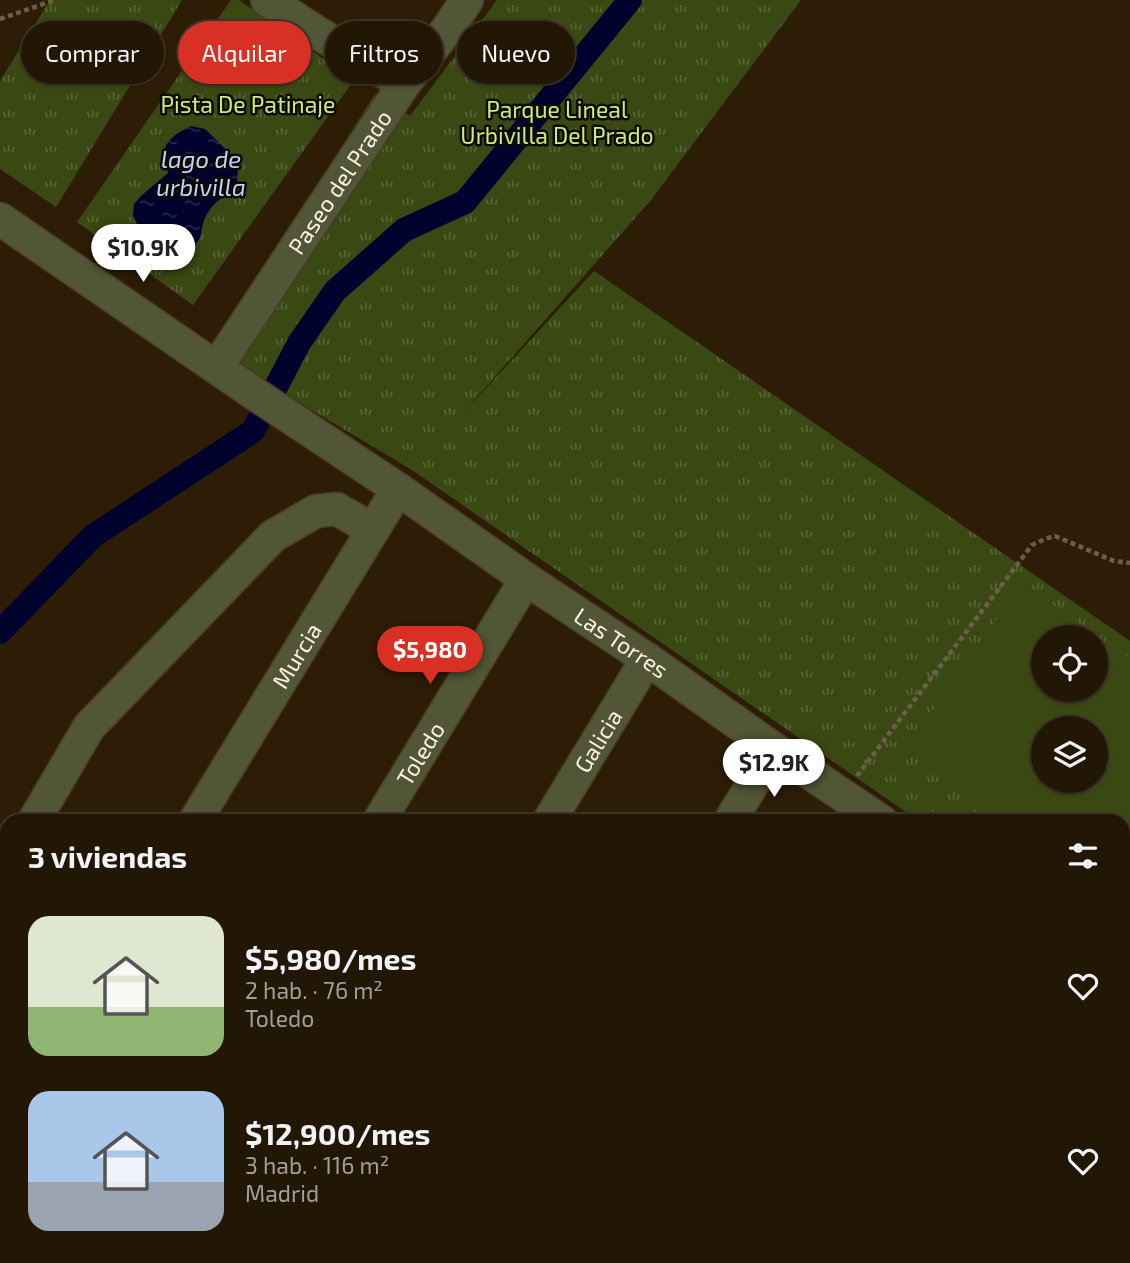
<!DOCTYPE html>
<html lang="es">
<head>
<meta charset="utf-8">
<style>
  body { margin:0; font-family:"Exo 2",sans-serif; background:#2e2313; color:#f1f3f6; height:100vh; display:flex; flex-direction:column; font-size:26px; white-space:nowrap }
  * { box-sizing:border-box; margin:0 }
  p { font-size:23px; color:#a29f9a }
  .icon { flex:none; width:38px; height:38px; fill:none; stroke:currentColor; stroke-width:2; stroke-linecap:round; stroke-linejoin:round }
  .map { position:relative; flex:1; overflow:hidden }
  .side { position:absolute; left:0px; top:814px; width:1130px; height:450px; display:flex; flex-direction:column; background:#221604; border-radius:21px 21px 0 0; box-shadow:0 2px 5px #0004,0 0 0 2px #3f3526 }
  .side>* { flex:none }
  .guide { position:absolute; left:21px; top:21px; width:700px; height:63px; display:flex; gap:14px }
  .fabs { position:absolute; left:1031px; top:625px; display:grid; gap:14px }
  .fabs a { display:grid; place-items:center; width:77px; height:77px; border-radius:50%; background:#221604; box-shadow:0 2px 5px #0004,0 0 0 2px #3f3526; font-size:35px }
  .price { position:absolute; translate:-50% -60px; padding:0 16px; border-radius:24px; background:#fff; color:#222; font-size:23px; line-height:46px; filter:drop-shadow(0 2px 4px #0008) }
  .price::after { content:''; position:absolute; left:50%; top:42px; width:21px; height:16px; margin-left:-10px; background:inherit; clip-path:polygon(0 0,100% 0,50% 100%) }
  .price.on { background:#d93025; color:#fff }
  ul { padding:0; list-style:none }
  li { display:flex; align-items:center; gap:21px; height:175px; padding:0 28px }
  li span { display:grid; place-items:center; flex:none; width:196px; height:140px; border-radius:21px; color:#555 }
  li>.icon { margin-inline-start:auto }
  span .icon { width:84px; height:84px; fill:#fffc; stroke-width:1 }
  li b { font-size:30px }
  h2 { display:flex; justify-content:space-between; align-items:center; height:84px; padding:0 28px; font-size:30px }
  .tag { padding:0 24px; border-radius:32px; background:#221604; box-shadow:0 2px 5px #0004,0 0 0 2px #3f3526; font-size:24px; line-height:63px }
  .tag.on { background:#d93025; color:#fff }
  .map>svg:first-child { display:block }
  .park { fill:url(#park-tufts); fill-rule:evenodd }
  .garden { fill:#3a4913; fill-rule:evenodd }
  .water { fill:url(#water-ripples) }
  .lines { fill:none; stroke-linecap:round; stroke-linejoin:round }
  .canal { stroke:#00022e; stroke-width:24 }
  .minor-casing { stroke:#4a3b25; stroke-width:35 }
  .path { stroke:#6d5e4a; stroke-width:4.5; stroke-dasharray:5 3.5; stroke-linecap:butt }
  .minor { stroke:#505636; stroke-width:32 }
  .labels { text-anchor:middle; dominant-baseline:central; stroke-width:5; stroke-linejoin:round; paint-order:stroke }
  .park-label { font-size:23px; fill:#c9ec7e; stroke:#100902 }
  .street-label { font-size:23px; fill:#fcf1e3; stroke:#100902 }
  .water-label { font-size:24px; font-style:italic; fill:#c1d4fa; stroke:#100902 }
</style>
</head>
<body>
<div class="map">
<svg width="1130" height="1263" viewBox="0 0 1130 1263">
  <defs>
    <pattern id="park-tufts" width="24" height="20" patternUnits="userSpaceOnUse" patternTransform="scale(1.75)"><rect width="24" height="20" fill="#3a4913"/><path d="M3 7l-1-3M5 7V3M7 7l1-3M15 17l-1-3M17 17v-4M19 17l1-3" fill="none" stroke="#576435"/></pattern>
    <pattern id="water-ripples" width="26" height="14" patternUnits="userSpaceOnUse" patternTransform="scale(1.75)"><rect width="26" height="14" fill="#00022e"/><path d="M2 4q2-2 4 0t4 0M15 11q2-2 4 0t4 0" fill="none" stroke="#26274c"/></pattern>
  </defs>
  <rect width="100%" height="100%" fill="#2d1d06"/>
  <path class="park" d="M 50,0 L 182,0 L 56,207 L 0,169 L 0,81 Z
    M 231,0 L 239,0 L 354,80 L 193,305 L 77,222 Z
    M 497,0 L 801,0 L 651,200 L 462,414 L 594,271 L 1130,641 L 1130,967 L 1124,962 L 1124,821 L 919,821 L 412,470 L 213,351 L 375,94 L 410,116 ZM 1043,637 L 1096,637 L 1096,690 L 1043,690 ZM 1043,728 L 1096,728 L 1096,780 L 1043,780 Z"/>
  <path class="garden" d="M 1022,583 L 1130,659 L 1130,902 L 1124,898 L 1124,821 L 1014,821 L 907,746 ZM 1043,637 L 1096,637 L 1096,690 L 1043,690 ZM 1043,728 L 1096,728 L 1096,780 L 1043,780 Z"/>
  <path class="water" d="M 191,126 L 205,129 L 238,161 L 237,186 C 225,195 211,204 205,218 C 199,232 205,237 191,248 L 176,246 L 139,228 L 133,216 L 134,204 L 142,195 L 168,173 L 166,163 L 162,155 C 167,139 176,133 191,126 Z"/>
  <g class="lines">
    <path class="canal" d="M 0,632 L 93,536 L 253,431 L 299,343 L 335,291 L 404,230 L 465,202 L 630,0"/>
    <g class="minor-casing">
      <g id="minor">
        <path d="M 267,0 L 318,33 L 404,84"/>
        <path id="s1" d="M 0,219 L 255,394 L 398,489 L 526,579 L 647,659 L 774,749 L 881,821"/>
        <path id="s2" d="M 217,367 L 404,84 L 446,31 L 467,0"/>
        <path d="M 34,821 L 89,727 L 273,536 L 316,511 L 337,509 L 373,530"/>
        <path id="s3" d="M 195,821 L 398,489"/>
        <path id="s4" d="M 379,821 L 526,579"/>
        <path id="s5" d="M 549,821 L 647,659"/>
        <path d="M 730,821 L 774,749"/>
        <path d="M 0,877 L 7,866"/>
        <path d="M 1124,999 L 1130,1003"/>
        <path d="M 1124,1044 L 1130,1033"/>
        <path d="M 0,1139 L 7,1127"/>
        <path d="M 0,1172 L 7,1176"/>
        <path d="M 140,1256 L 150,1263"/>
        <path d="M 107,1263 L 112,1256"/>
        <path d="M 279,1263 L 283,1256"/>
        <path d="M 457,1263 L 461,1256"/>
        <path d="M 639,1263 L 643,1256"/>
        <path d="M 812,1263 L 816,1256"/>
        <path d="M 991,1263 L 995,1256"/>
      </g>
    </g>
    <path class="path" d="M 0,19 L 55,0
      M 857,776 L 1032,545 L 1045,539 L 1055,536 L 1114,561 L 1130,563"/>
    <use href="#minor" class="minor"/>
  </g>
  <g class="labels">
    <g class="park-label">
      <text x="248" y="104">Pista De Patinaje</text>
      <text x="557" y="109">Parque Lineal<tspan x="557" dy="26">Urbivilla Del Prado</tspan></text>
    </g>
    <g class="street-label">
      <text stroke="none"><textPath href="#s2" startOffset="222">Paseo del Prado</textPath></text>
      <text stroke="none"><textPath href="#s1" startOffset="752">Las Torres</textPath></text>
      <text stroke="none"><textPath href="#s3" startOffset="194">Murcia</textPath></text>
      <text stroke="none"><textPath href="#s5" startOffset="94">Galicia</textPath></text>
      <text stroke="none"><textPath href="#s4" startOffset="79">Toledo</textPath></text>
    </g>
    <g class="water-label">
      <text x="201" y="158">lago de<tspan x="201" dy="28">urbivilla</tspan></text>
    </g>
  </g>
</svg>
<div class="fabs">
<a><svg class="icon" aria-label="locate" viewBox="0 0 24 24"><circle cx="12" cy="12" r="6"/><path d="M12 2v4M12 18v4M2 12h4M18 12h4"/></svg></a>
<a><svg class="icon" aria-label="layers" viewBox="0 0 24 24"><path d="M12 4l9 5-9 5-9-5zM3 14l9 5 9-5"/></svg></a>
</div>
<b class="price" style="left:143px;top:284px">$10.9K</b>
<b class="price on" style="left:430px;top:686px">$5,980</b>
<b class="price" style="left:774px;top:799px">$12.9K</b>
<div class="guide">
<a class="tag">Comprar</a>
<a class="tag on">Alquilar</a>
<a class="tag">Filtros</a>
<a class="tag">Nuevo</a>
</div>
<section class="side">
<h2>3 viviendas<svg class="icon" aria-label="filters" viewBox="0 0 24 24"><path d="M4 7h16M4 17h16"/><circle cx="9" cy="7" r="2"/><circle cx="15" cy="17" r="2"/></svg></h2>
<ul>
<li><span style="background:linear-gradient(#dfe7d0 65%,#8fb573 0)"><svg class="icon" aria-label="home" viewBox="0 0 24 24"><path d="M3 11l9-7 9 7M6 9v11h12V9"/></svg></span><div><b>$5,980/mes</b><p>2 hab. · 76 m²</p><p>Toledo</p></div><svg class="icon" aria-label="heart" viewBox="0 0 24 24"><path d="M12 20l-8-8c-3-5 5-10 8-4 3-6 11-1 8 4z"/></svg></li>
<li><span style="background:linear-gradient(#a9c7e8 65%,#9aa5b1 0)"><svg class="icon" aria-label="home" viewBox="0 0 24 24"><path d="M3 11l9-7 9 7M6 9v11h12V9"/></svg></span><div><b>$12,900/mes</b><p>3 hab. · 116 m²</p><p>Madrid</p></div><svg class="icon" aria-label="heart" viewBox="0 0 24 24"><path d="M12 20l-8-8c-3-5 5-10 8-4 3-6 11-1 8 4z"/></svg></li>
</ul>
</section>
</div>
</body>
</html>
